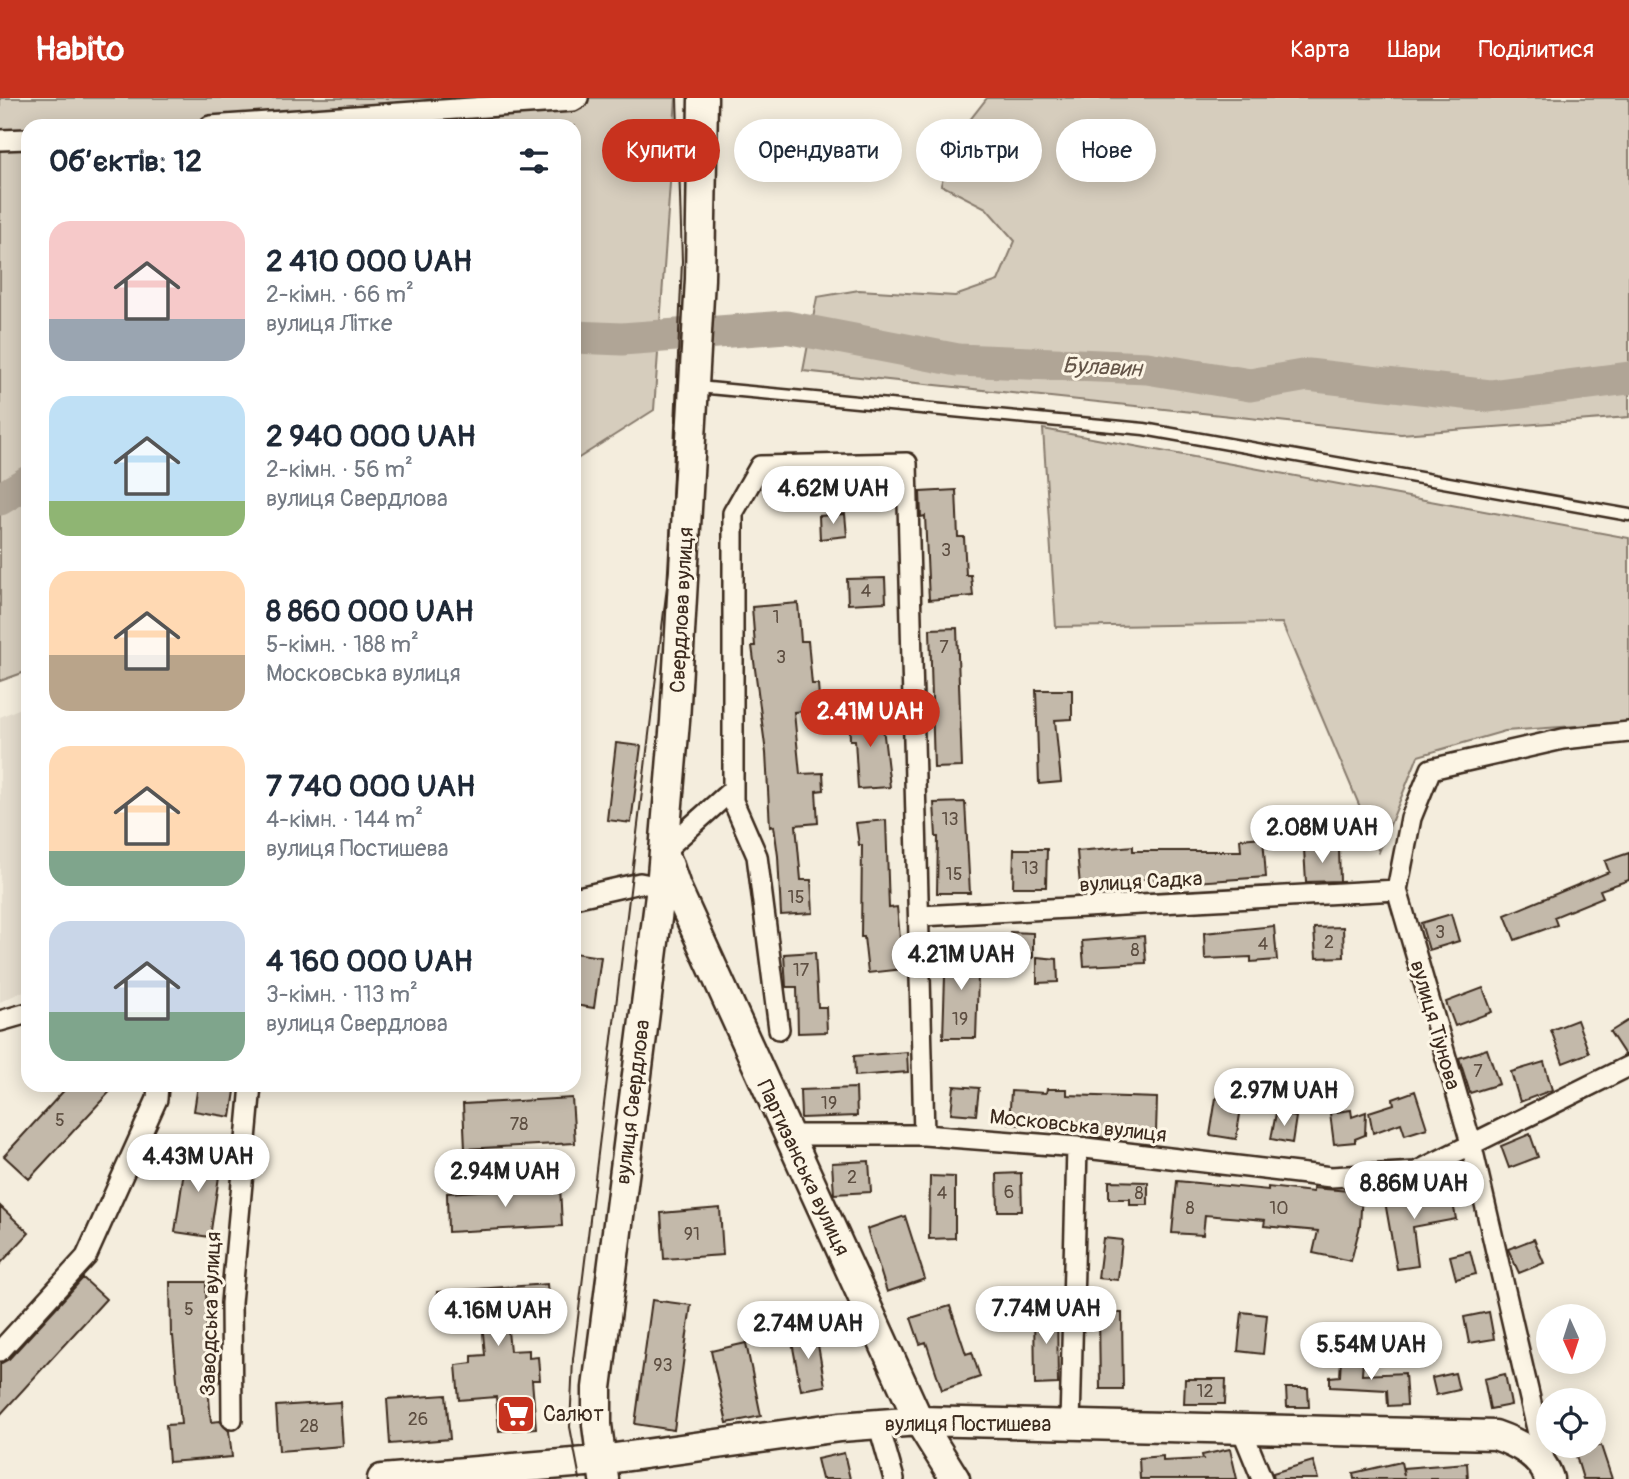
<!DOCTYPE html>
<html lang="uk">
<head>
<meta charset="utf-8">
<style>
  body { margin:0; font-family:Pangolin,sans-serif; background:#f2f2f3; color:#1f2937; height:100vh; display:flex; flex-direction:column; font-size:26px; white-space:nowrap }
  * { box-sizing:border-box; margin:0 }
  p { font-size:23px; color:#747a83 }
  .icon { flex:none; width:38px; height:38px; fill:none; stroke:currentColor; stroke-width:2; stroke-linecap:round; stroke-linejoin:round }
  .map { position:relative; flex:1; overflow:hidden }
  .drawer { position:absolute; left:21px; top:21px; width:560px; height:973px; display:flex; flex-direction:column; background:#fff; border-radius:21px; box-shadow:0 4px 18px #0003 }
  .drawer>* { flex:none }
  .hud { position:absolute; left:602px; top:21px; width:665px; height:63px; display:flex; gap:14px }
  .needle { width:46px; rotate:177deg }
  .buttons { position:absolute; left:1536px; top:1206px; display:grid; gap:14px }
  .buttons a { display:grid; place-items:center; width:70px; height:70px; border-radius:50%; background:#fff; box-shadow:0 4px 18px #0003; font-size:35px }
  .price { position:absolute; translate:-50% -60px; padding:0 16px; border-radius:24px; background:#fff; color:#222; font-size:23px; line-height:46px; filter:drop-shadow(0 2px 4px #0008) }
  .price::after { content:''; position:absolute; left:50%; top:42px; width:21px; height:16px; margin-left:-10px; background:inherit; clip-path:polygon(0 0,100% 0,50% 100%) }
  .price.on { background:#c8321e; color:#fff }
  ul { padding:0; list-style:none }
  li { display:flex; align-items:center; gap:21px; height:175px; padding:0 28px }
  li span { display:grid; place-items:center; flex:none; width:196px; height:140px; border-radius:21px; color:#555 }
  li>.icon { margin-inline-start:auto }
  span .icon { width:84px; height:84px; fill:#fffc; stroke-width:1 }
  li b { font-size:30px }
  h2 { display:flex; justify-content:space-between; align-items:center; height:84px; padding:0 28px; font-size:30px }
  .tag { padding:0 24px; border-radius:32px; background:#fff; box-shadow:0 4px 18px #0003; font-size:24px; line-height:63px }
  .tag.on { background:#c8321e; color:#fff }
  header { display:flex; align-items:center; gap:42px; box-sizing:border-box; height:98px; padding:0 35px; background:#c8321e; color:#fff }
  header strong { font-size:33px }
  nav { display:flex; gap:38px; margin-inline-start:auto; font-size:24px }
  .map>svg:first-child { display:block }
  .built { fill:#e5ddce }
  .green { fill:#d6cdbd; stroke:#887c6e; stroke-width:2 }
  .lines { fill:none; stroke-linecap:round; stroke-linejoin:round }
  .river { stroke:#b0a596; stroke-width:33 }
  .building { fill:#c3b9aa; stroke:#3b2a1e; stroke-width:2 }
  .lane-casing { stroke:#3b2a1e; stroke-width:15 }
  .street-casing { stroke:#3b2a1e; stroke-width:24 }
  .secondary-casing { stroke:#3b2a1e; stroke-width:33 }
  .lane { stroke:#fcf5e5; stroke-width:10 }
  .street { stroke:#fcf5e5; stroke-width:19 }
  .secondary { stroke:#fcf5e5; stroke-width:28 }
  .tram { stroke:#3b2a1e; stroke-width:2 }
  .labels { text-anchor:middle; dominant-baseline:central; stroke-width:6; stroke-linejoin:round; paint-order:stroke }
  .number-label { font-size:18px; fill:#5d4e41 }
  .street-label { font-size:21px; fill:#3b2a1e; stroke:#fcf5e5 }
  .poi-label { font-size:21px; fill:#3b2a1e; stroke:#fcf5e5; text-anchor:start }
  .water-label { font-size:23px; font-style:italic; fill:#645548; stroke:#fcf5e5 }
</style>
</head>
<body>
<header>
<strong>Habito</strong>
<nav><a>Карта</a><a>Шари</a><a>Поділитися</a></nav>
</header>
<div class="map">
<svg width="1629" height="1381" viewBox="0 0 1629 1381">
  <rect width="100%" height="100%" fill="#f4eddd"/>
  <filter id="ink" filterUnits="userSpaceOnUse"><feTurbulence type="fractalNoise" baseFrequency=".0143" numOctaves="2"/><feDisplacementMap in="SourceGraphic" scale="14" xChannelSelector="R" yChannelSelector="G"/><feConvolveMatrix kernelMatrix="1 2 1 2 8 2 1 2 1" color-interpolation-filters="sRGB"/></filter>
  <g filter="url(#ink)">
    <path class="built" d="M 28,607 L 28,891 L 0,904 L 0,619 Z"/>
    <path class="green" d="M 0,0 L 676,0 L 654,312 L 574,363 L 574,28 L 28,28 L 28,573 L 0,583 Z
      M 987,0 L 1629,0 L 1629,319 L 1401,336 L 803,273 L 817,199 L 859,192 L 955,198 L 998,183 L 1015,143 L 986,110 L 941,87 L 952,45 Z
      M 1043,331 L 1629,440 L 1629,624 L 1505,633 L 1418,658 L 1379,754 L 1282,525 L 1056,529 Z"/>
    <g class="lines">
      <path class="river" d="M 574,239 L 622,241 L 786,229 L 958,262 L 1147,270 L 1250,287 L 1308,277 L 1490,298 L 1629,280
        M 0,401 L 28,384"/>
    </g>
    <path class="building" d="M 956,392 L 958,439 L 964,439 L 966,477 L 971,477 L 973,498 L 929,502 L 925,418 L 921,419 L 920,394 Z
      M 845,416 L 847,438 L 820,441 L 819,418 Z
      M 885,480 L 886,504 L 848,506 L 847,481 Z
      M 798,505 L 801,543 L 808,543 L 812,586 L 818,586 L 820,612 L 794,614 L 800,676 L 823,675 L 824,692 L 816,693 L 818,725 L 796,727 L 801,782 L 811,782 L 813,815 L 781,817 L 778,758 L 774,728 L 770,729 L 766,655 L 752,548 L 755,548 L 752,509 Z
      M 957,530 L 962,669 L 934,670 L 930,531 Z
      M 1036,592 L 1072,592 L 1072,621 L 1055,622 L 1061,684 L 1039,686 Z
      M 849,612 L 881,612 L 890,689 L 858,691 L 855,642 L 850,642 Z
      M 616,645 L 641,648 L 631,725 L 607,722 Z
      M 965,704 L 970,795 L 937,795 L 938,739 L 936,739 L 934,705 Z
      M 886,722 L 889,810 L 897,809 L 903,871 L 868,875 L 864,839 L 861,839 L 862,747 L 859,747 L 856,725 Z
      M 1263,739 L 1266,779 L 1152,787 L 1152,780 L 1080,788 L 1077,753 L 1133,748 L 1133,753 L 1241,753 L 1240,741 Z
      M 1339,750 L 1340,783 L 1306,784 L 1304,751 Z
      M 1014,751 L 1047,751 L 1046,789 L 1013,789 Z
      M 1629,755 L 1629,782 L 1600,792 L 1603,799 L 1554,819 L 1557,827 L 1515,842 L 1505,817 L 1609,774 L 1605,763 Z
      M 1451,816 L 1459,843 L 1429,852 L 1421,825 Z
      M 1274,828 L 1277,862 L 1251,864 L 1251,859 L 1205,861 L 1204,835 Z
      M 1343,829 L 1344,859 L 1316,860 L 1314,830 Z
      M 1010,834 L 1033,835 L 1033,860 L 1010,857 Z
      M 1144,838 L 1146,865 L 1084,868 L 1082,843 Z
      M 946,847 L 979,848 L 976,940 L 943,940 Z
      M 815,854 L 818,909 L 826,909 L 827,934 L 798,935 L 797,889 L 786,889 L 784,856 Z
      M 574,855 L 601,859 L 594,910 L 574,907 Z
      M 1037,859 L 1057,861 L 1058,884 L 1037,885 Z
      M 1483,890 L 1492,914 L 1455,928 L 1446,904 Z
      M 1577,922 L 1589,955 L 1563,965 L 1551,932 Z
      M 1629,922 L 1629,956 L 1625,957 L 1610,934 Z
      M 1487,951 L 1499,986 L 1470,995 L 1459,960 Z
      M 907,954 L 908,974 L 855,978 L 854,958 Z
      M 1544,964 L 1552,992 L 1520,1004 L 1511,974 Z
      M 69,987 L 116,987 L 29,1081 L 4,1058 Z
      M 198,987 L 236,987 L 231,1019 L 194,1013 Z
      M 954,988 L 979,990 L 976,1017 L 951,1015 Z
      M 856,990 L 857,1018 L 801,1020 L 800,992 Z
      M 1047,991 L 1067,991 L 1067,997 L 1157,1000 L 1156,1035 L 1116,1036 L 1115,1041 L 1092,1038 L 1092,1032 L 1009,1026 L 1011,993 L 1046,995 Z
      M 1415,993 L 1427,1030 L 1405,1037 L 1401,1025 L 1373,1035 L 1369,1014 L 1394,1006 L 1393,1001 Z
      M 572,1000 L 575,1045 L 465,1051 L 463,1006 Z
      M 1216,1000 L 1242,1004 L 1236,1041 L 1210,1037 Z
      M 1351,1012 L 1352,1019 L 1366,1014 L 1365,1037 L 1355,1041 L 1355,1044 L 1334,1046 L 1330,1015 Z
      M 1276,1015 L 1296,1019 L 1292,1045 L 1271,1041 Z
      M 1530,1036 L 1538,1059 L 1509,1070 L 1501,1048 Z
      M 187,1052 L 222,1058 L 210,1139 L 175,1134 Z
      M 869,1063 L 871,1094 L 834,1096 L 832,1065 Z
      M 1021,1075 L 1022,1113 L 998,1113 L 997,1076 Z
      M 930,1078 L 955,1079 L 955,1140 L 929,1141 Z
      M 1109,1083 L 1148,1084 L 1148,1107 L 1130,1107 L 1130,1101 L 1109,1101 Z
      M 1177,1083 L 1268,1092 L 1268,1089 L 1313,1094 L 1313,1090 L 1362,1094 L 1360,1128 L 1351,1163 L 1313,1155 L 1318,1133 L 1264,1128 L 1265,1122 L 1205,1117 L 1203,1137 L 1172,1135 Z
      M 560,1088 L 562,1128 L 448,1134 L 447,1095 Z
      M 1409,1093 L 1411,1102 L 1451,1094 L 1456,1121 L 1413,1129 L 1418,1168 L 1397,1171 L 1384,1098 Z
      M 0,1108 L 29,1135 L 0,1166 Z
      M 720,1110 L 723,1157 L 664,1161 L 661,1115 Z
      M 905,1118 L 925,1181 L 887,1194 L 867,1131 Z
      M 1103,1140 L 1122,1142 L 1118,1182 L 1098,1180 Z
      M 1534,1141 L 1544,1165 L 1519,1175 L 1508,1151 Z
      M 1470,1153 L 1476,1176 L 1456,1181 L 1450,1158 Z
      M 83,1180 L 106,1201 L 0,1317 L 0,1266 L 9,1261 Z
      M 170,1184 L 206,1184 L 207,1238 L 204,1238 L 211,1324 L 220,1323 L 229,1333 L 232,1359 L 169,1364 L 166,1327 L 181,1326 L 173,1238 L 171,1238 Z
      M 547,1186 L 550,1220 L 507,1223 L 510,1253 L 529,1252 L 529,1260 L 538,1259 L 540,1282 L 532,1282 L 536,1330 L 499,1333 L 496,1299 L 459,1302 L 456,1267 L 472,1265 L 472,1258 L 485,1257 L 482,1224 L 439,1227 L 437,1194 Z
      M 652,1202 L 691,1207 L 674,1332 L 635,1326 Z
      M 950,1208 L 966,1256 L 972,1254 L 980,1279 L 942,1292 L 926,1244 L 920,1246 L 911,1220 Z
      M 1034,1210 L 1057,1210 L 1058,1286 L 1035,1287 Z
      M 1242,1214 L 1267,1217 L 1263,1256 L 1238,1253 Z
      M 1489,1214 L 1494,1241 L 1469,1245 L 1464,1219 Z
      M 1099,1215 L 1122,1215 L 1123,1291 L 1100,1291 Z
      M 816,1235 L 825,1288 L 801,1292 L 791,1239 Z
      M 746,1245 L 761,1318 L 727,1325 L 711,1253 Z
      M 1341,1261 L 1363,1262 L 1362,1277 L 1405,1275 L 1407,1307 L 1388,1308 L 1387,1292 L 1330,1289 L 1330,1279 L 1340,1278 Z
      M 1455,1275 L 1459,1292 L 1436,1297 L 1432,1280 Z
      M 1505,1276 L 1511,1307 L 1490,1311 L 1484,1281 Z
      M 1185,1281 L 1226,1281 L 1225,1306 L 1184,1306 Z
      M 1286,1290 L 1308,1290 L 1309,1309 L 1287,1309 Z
      M 446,1297 L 450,1341 L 390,1346 L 387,1301 Z
      M 340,1304 L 343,1348 L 279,1353 L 276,1308 Z
      M 1573,1348 L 1601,1348 L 1612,1381 L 1583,1381 Z
      M 1230,1351 L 1237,1381 L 1140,1381 L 1139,1360 L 1163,1358 L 1163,1363 L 1203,1361 L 1202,1357 Z
      M 844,1355 L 850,1381 L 822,1381 L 817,1361 Z
      M 1313,1363 L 1318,1381 L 1274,1381 L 1273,1375 Z
      M 1401,1364 L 1404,1378 L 1403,1370 L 1467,1365 L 1468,1381 L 1354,1381 L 1353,1375 Z"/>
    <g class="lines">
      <g class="lane-casing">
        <path id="lane" d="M 698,289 L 1144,331 L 1629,417"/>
      </g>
      <g class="street-casing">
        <path id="street" d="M 210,28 L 573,3 L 578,0
          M 0,42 L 28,41
          M 665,752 L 733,691
          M 574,800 L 640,785 L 661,789
          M 921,818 L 1397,792
          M 0,923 L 28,915
          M 779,931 L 757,758 L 733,703 L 733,415 L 760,368 L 907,365 L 924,1037
          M 790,1037 L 924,1037 L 1077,1049 L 1331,1079 L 1416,1074 L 1629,968
          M 0,1253 L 86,1159 L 157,1001 L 158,987
          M 232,1321 L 231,1205 L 251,987
          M 878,1325 L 894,1381
          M 1070,1327 L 1077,1049
          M 1242,1332 L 1262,1381
          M 1546,1370 L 1471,1045 L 1397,792 L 1411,720 L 1431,671 L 1563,641 L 1629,634"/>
      </g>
      <g class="secondary-casing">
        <path id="secondary" d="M 668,765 L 676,789 L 919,1323 L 955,1381
          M 382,1381 L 586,1364 L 840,1329 L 919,1323 L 1495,1337 C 1518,1345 1542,1357 1549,1381
          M 604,1381 L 597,1327 L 597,1290 L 661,789 L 675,623 L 700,181 L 703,0"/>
      </g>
      <use href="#lane" class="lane"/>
      <use href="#street" class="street"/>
      <use href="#secondary" class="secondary"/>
      <path class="tram" d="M 580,1381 L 570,1329 L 573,1261 L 669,472 L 682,163 L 677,0"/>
    </g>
  </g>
  <defs>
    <g id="supermarket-square" transform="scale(2.0125)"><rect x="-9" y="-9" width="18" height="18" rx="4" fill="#c8321e" stroke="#fcf5e5"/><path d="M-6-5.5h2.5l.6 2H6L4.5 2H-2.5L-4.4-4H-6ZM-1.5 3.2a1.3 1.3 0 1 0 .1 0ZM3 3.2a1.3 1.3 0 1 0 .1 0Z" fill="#fff"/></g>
  </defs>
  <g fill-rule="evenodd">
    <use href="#supermarket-square" x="516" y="1316"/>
  </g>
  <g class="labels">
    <g class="number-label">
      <text x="946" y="452">3</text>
      <text x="866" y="493">4</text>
      <text x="776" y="519">1</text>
      <text x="944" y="549">7</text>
      <text x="781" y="559">3</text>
      <text x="950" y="721">13</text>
      <text x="1030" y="770">13</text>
      <text x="954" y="776">15</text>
      <text x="796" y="799">15</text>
      <text x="1440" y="834">3</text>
      <text x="1329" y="844">2</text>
      <text x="1263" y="846">4</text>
      <text x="1135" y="852">8</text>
      <text x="801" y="872">17</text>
      <text x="960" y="921">19</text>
      <text x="1478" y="973">7</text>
      <text x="829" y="1005">19</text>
      <text x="60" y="1022">5</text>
      <text x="519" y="1026">78</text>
      <text x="852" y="1079">2</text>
      <text x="1009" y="1094">6</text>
      <text x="942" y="1095">4</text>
      <text x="1139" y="1095">8</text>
      <text x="1190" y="1110">8</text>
      <text x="1279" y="1110">10</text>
      <text x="692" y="1136">91</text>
      <text x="189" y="1211">5</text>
      <text x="663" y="1267">93</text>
      <text x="1205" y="1293">12</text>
      <text x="418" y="1321">26</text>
      <text x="309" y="1328">28</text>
    </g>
    <g class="street-label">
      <text transform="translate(682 512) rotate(-87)">Свердлова вулиця</text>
      <text transform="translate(1141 784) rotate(-3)">вулиця Садка</text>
      <text transform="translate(1435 927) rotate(74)">вулиця Тіунова</text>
      <text transform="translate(633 1004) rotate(-83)">вулиця Свердлова</text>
      <text transform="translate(1078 1028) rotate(6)">Московська вулиця</text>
      <text transform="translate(803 1070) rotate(65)">Партизанська вулиця</text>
      <text transform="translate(211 1216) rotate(-88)">Заводська вулиця</text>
      <text x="968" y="1326">вулиця Постишева</text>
    </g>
    <g class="poi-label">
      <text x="543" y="1316">Салют</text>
    </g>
    <g class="water-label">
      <text transform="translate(1102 269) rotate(3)">Булавин</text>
    </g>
  </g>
</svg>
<div class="buttons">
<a><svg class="needle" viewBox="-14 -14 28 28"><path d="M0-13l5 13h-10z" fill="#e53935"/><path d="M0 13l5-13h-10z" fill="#747a83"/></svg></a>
<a><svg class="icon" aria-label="locate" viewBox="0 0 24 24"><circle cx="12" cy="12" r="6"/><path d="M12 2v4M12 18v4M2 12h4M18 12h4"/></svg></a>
</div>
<b class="price" style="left:833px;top:428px">4.62M UAH</b>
<b class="price on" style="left:870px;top:651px">2.41M UAH</b>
<b class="price" style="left:1322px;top:767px">2.08M UAH</b>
<b class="price" style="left:961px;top:894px">4.21M UAH</b>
<b class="price" style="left:1284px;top:1030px">2.97M UAH</b>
<b class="price" style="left:198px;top:1096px">4.43M UAH</b>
<b class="price" style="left:505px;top:1111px">2.94M UAH</b>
<b class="price" style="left:1414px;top:1123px">8.86M UAH</b>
<b class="price" style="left:1046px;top:1248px">7.74M UAH</b>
<b class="price" style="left:498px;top:1250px">4.16M UAH</b>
<b class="price" style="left:808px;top:1263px">2.74M UAH</b>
<b class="price" style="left:1371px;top:1284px">5.54M UAH</b>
<div class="hud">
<a class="tag on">Купити</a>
<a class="tag">Орендувати</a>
<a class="tag">Фільтри</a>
<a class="tag">Нове</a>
</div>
<section class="drawer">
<h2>Об’єктів: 12<svg class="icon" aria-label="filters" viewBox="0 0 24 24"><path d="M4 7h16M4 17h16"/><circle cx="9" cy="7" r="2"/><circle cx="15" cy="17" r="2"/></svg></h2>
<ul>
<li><span style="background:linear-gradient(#f6c9c9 70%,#9aa5b1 0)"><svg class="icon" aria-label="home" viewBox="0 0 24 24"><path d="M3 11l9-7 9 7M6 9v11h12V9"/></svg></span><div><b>2 410 000 UAH</b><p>2-кімн. · 66 m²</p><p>вулиця Літке</p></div></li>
<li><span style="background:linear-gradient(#bfe0f5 75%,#8fb573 0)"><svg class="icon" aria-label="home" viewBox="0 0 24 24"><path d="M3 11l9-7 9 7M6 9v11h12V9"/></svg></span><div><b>2 940 000 UAH</b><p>2-кімн. · 56 m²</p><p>вулиця Свердлова</p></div></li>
<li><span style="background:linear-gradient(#ffd9b3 60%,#b9a48a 0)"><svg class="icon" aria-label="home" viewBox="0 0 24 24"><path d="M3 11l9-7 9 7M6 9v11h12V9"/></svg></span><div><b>8 860 000 UAH</b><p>5-кімн. · 188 m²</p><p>Московська вулиця</p></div></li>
<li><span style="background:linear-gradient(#ffd9b3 75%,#7fa58c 0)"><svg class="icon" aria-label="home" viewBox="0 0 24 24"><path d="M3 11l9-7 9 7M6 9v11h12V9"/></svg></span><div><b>7 740 000 UAH</b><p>4-кімн. · 144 m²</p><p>вулиця Постишева</p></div></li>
<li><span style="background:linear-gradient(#c9d6e8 65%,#7fa58c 0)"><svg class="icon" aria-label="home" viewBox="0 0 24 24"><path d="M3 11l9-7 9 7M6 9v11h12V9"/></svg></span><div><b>4 160 000 UAH</b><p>3-кімн. · 113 m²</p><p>вулиця Свердлова</p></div></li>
</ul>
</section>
</div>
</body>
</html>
